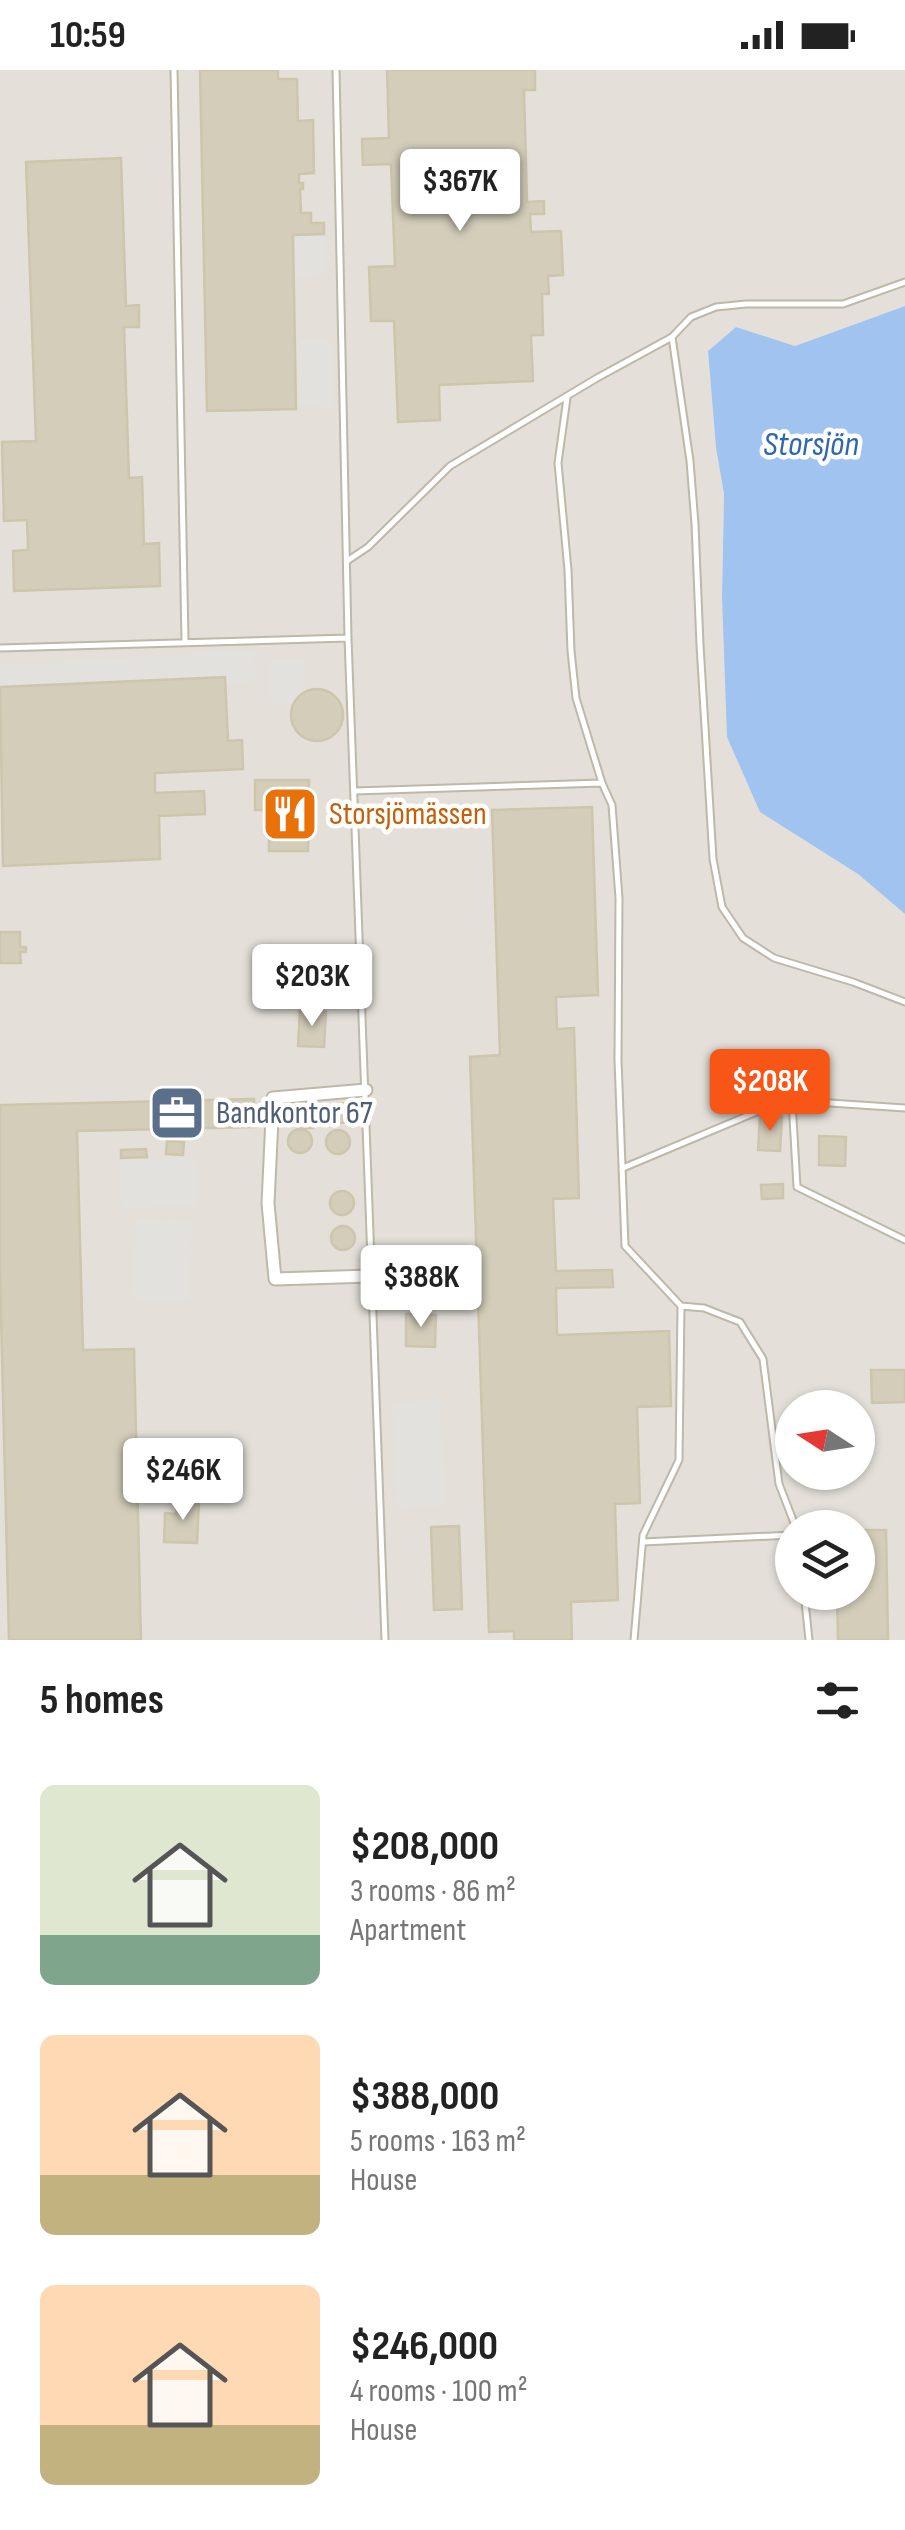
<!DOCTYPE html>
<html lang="en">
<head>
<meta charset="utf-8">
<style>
  body { margin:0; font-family:"Sofia Sans Condensed",sans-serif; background:#f6f6f6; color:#222; height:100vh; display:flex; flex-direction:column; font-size:38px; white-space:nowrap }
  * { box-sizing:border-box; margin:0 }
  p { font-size:32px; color:#767676 }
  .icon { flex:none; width:55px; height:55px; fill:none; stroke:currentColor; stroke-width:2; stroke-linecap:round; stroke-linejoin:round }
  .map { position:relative; height:1570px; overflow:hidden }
  .drawer { display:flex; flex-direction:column; background:#fff; flex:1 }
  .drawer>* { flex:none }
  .needle { width:65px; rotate:282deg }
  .tools { position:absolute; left:775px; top:1320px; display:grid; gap:20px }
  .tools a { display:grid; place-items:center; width:100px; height:100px; border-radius:50%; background:#fff; box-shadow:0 2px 8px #0004; font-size:50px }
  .price { position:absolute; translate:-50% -85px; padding:0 22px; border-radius:10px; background:#fff; color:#222; font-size:32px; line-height:65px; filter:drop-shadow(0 2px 5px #0008) }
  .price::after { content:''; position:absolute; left:50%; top:60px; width:30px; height:22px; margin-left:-15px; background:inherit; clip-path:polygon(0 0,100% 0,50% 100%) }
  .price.on { background:#f75616; color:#fff }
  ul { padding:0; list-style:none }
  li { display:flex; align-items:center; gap:30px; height:250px; padding:0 40px }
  li span { display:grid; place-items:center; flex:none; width:280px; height:200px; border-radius:15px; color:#555 }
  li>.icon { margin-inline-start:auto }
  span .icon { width:120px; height:120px; fill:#fffc; stroke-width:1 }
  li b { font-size:42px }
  h2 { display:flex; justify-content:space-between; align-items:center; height:120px; padding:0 40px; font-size:42px }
  .status { display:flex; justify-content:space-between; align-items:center; height:70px; padding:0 50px; background:#fff; direction:ltr }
  .status svg { height:28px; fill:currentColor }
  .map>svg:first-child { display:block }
  .industrial { fill:#e4e0d9; fill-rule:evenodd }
  .parking { fill:#e2e1dd }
  .water { fill:#a0c4ef }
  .building { fill:#d3cdba; stroke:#cec5ad; stroke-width:2.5 }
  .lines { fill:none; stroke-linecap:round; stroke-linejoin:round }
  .lane-casing { stroke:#bdb8a7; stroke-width:9 }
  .street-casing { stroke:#bdb8a7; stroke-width:15 }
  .lane { stroke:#fff; stroke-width:5 }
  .street { stroke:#fff; stroke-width:11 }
  .labels { text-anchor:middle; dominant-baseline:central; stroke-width:9; stroke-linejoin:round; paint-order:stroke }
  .food-label { font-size:32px; fill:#c56008; stroke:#fff; text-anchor:start }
  .service-label { font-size:32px; fill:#4e5e75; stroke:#fff; text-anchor:start }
  .water-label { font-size:35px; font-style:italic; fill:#2f68ae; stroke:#fff }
</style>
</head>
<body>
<div class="status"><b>10:59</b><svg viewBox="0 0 49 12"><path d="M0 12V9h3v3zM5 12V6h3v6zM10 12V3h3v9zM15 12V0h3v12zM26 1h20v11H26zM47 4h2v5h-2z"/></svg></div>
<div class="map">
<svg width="905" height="1570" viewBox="0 0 905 1570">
  <rect width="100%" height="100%" fill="#f2efe4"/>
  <path class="industrial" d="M 0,0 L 905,0 L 905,236 L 795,276 L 736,257 L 708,281 L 716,378 L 724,424 L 722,526 L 858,804 L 905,844 L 905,1570 L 0,1570 ZM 792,1338 L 858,1338 L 858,1402 L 792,1402 ZM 792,1458 L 858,1458 L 858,1522 L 792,1522 Z"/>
  <path class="parking" d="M 293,166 L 325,166 L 326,204 L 294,205 Z
    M 331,270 L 333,336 L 300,337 L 297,271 Z
    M 254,580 L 256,611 L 0,626 L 0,596 Z
    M 304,589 L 305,633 L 271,634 L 270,590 Z
    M 195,1088 L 197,1135 L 122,1138 L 120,1091 Z
    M 135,1151 L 191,1152 L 189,1230 L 133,1229 Z
    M 439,1330 L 445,1435 L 398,1437 L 393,1333 Z"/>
  <path class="water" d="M 905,236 L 905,844 L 858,804 L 760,742 L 727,667 L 722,526 L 724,424 L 716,378 L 708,281 L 736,257 L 795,276 Z"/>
  <path class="building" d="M 200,0 L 278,0 L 278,9 L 297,9 L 298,51 L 313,50 L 314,103 L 299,104 L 299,113 L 303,113 L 303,119 L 300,119 L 301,143 L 311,143 L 311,153 L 324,153 L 324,164 L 293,165 L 296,339 L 207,341 Z
    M 387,0 L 535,0 L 535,20 L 524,20 L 527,132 L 544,131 L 544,144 L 530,144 L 531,162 L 561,161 L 563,205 L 548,206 L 549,224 L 542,224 L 543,265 L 531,265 L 533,311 L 439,315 L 440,350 L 398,352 L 394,251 L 371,251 L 369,197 L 395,196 L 391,94 L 363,95 L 362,69 L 389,68 Z
    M 121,88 L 126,236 L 139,235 L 139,257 L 124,257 L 129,408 L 142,407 L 144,474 L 159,473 L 160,516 L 14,521 L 13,481 L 28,480 L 27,450 L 4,451 L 2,372 L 36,371 L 26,92 Z
    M 225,607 L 228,671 L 242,670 L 243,699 L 155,703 L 155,723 L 204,721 L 205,744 L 159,746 L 160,789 L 3,796 L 0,617 Z
    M291 645a26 26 0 1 1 52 0a26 26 0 1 1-52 0Z
    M 255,710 L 309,710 L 308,781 L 269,781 L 269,740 L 255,740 Z
    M 592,737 L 598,925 L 556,927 L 557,959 L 574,958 L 579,1128 L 553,1129 L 556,1201 L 612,1200 L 613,1217 L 556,1218 L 557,1265 L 669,1261 L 671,1336 L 637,1337 L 640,1433 L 615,1434 L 618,1530 L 571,1532 L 572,1570 L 514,1570 L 514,1561 L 489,1562 L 470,987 L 500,985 L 492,740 Z
    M 0,862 L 20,862 L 20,877 L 26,877 L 26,882 L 20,882 L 21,893 L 0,893 Z
    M 300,941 L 326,942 L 324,977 L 298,976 Z
    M 254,1029 L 255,1057 L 77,1061 L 83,1280 L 134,1279 L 141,1570 L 9,1570 L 0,1205 L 0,1035 Z
    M331 1043a10 10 0 1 1 20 0a10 10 0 1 1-20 0Z
    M 297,1045 L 313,1045 L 313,1058 L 298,1058 Z
    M 760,1046 L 782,1047 L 780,1081 L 758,1080 Z
    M288 1071a12 12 0 1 1 24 0a12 12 0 1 1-24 0Z
    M326 1072a12 12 0 1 1 24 0a12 12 0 1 1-24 0Z
    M 819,1066 L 846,1067 L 845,1096 L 819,1095 Z
    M 167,1071 L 184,1072 L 183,1085 L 166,1084 Z
    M 146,1079 L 147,1087 L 121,1088 L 121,1080 Z
    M 783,1114 L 783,1128 L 762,1129 L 761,1115 Z
    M330 1133a12 12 0 1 1 24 0a12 12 0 1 1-24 0Z
    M331 1168a12 12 0 1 1 24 0a12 12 0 1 1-24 0Z
    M 406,1244 L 436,1245 L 435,1277 L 406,1276 Z
    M 871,1300 L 905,1300 L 905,1332 L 872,1333 Z
    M 177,1430 L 199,1431 L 197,1473 L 164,1472 L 165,1443 L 176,1444 Z
    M 459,1456 L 462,1539 L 434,1540 L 431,1457 Z
    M 858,1460 L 886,1460 L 888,1570 L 838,1570 L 837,1522 L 858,1522 Z"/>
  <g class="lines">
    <g class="lane-casing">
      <path id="lane" d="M 174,0 L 185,571
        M 336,0 L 348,568 L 385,1570
        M 672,267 L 690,391 L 695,454 L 700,575 L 713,789 L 722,837 L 743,868 L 774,888 L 853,912 L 905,932
        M 567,328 L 558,393 L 568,500 L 571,581 L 576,628 L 602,713
        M 347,491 L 368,477 L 450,396 L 597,308 L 672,267 L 691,247 L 716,237 L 746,234 L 843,234 L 905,212
        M 0,578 L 348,568
        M 355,721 L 602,713 L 612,735 L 619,828 L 618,990 L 625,1176 L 681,1236 L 679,1390 L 643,1465 L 634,1570
        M 792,1031 L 797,1117 L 905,1170
        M 623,1098 L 785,1030 L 905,1038
        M 681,1236 L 704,1238 L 740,1252 L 763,1289 L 779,1414 L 796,1458
        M 643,1472 L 792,1465
        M 804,1522 L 809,1570"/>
    </g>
    <g class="street-casing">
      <path id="street" d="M 366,1020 L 273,1028 L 268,1133 L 275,1209 L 371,1206"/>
    </g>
    <use href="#lane" class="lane"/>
    <use href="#street" class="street"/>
  </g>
  <defs>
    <g id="restaurant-square" transform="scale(2.875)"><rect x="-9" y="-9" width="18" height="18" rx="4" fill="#e8710a" stroke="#fff"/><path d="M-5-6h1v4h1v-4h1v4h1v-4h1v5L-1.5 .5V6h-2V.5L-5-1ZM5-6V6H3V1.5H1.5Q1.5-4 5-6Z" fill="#fff"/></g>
    <g id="office-square" transform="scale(2.875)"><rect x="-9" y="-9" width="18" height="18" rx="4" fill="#5c6f8a" stroke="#fff"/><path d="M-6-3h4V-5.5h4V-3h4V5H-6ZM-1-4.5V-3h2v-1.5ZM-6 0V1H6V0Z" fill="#fff"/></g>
  </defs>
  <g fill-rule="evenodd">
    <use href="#restaurant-square" x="290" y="744"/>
    <use href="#office-square" x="177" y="1043"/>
  </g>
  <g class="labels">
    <g class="food-label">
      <text x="329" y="744">Storsjömässen</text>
    </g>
    <g class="service-label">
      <text x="216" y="1043">Bandkontor 67</text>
    </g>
    <g class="water-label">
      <text x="811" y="374">Storsjön</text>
    </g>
  </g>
</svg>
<div class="tools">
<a><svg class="needle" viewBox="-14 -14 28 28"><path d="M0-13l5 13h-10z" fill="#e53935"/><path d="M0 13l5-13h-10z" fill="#767676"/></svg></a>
<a><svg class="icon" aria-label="layers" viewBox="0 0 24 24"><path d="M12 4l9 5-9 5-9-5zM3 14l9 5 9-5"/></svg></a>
</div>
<b class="price" style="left:460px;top:164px">$367K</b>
<b class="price" style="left:312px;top:959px">$203K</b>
<b class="price on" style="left:770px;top:1064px">$208K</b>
<b class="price" style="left:421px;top:1260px">$388K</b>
<b class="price" style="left:183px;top:1453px">$246K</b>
</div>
<section class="drawer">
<h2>5 homes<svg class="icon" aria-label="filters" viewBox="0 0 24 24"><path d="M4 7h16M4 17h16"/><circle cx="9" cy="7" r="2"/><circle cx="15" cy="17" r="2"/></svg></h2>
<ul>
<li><span style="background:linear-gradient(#dfe7d0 75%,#7fa58c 0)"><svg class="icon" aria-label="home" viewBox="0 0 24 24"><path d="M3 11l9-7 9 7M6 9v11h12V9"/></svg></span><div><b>$208,000</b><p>3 rooms · 86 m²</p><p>Apartment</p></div></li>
<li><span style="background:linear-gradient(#ffd9b3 70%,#c2b280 0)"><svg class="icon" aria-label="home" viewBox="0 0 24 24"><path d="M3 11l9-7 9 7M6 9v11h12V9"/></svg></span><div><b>$388,000</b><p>5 rooms · 163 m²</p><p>House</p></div></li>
<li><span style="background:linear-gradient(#ffd9b3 70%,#c2b280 0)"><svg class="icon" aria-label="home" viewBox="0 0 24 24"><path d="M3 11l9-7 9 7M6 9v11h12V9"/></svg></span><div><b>$246,000</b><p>4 rooms · 100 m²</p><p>House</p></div></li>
</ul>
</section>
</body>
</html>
